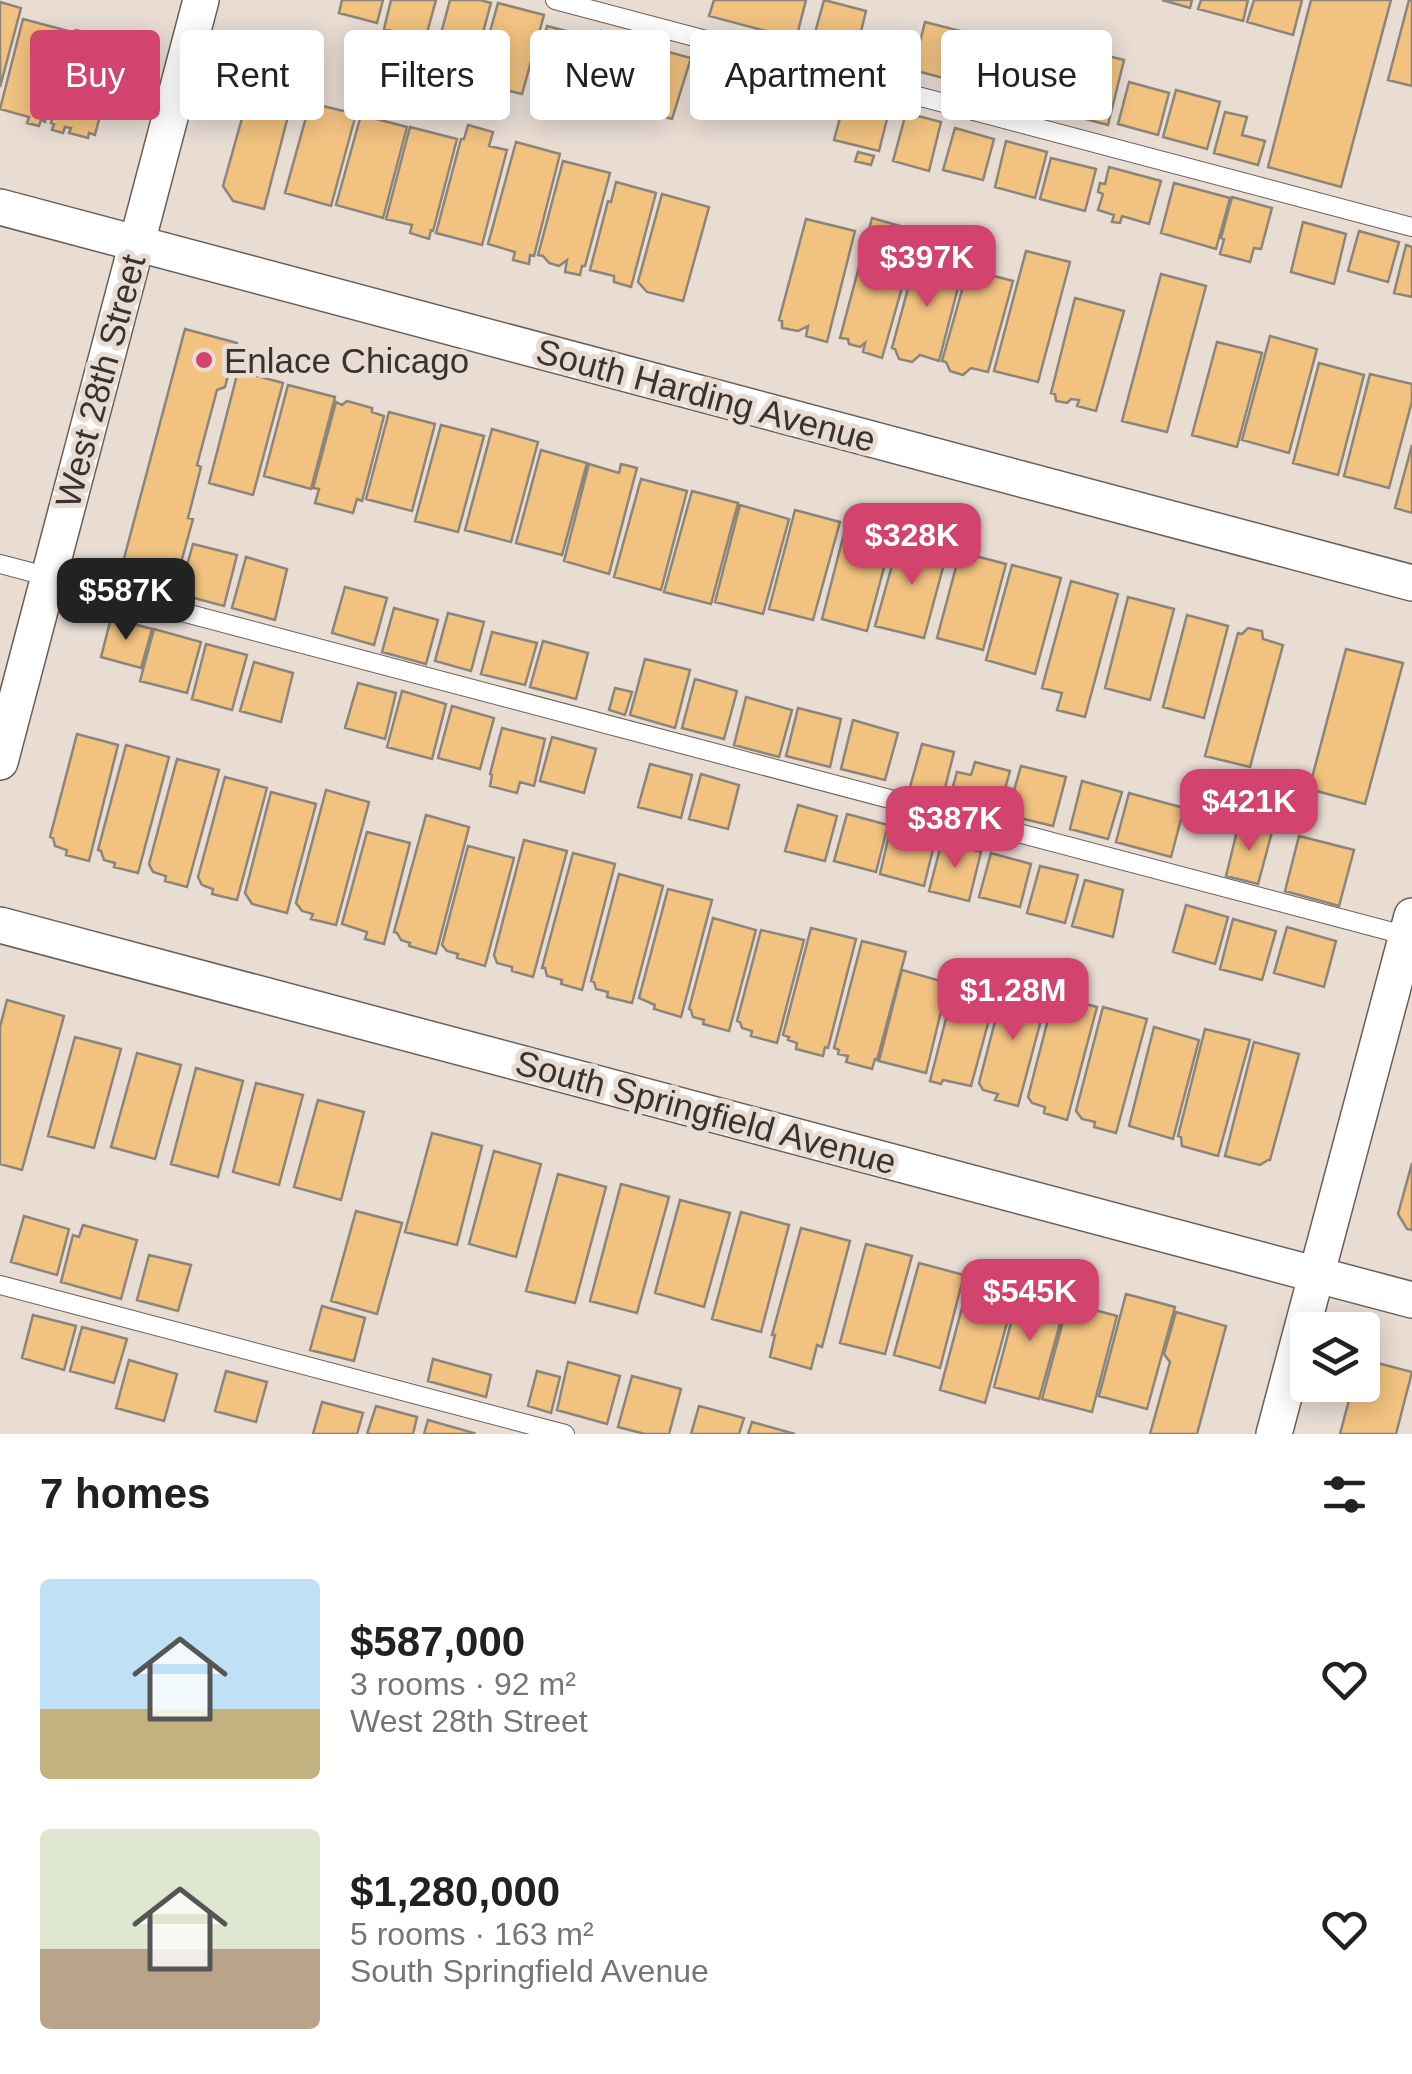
<!DOCTYPE html>
<html lang="en">
<head>
<meta charset="utf-8">
<style>
  body { margin:0; font-family:Arial,sans-serif; background:#f6f6f6; color:#202124; height:100vh; display:flex; flex-direction:column; font-size:38px; white-space:nowrap }
  * { box-sizing:border-box; margin:0 }
  p { font-size:32px; color:#757577 }
  .icon { flex:none; width:55px; height:55px; fill:none; stroke:currentColor; stroke-width:2; stroke-linecap:round; stroke-linejoin:round }
  .map { position:relative; height:1434px; overflow:hidden }
  .side { display:flex; flex-direction:column; background:#fff; flex:1 }
  .side>* { flex:none }
  .top-card { position:absolute; left:30px; top:30px; width:1352px; height:90px; display:flex; gap:20px }
  .controls { position:absolute; left:1290px; top:1312px; display:grid; gap:20px }
  .controls a { display:grid; place-items:center; width:90px; height:90px; border-radius:10px; background:#fff; box-shadow:0 5px 25px #0003; font-size:50px }
  .price { position:absolute; translate:-50% -85px; padding:0 22px; border-radius:20px; background:#d2446d; color:#fff; font-size:32px; line-height:65px; filter:drop-shadow(0 2px 5px #0008) }
  .price::after { content:''; position:absolute; left:50%; top:60px; width:30px; height:22px; margin-left:-15px; background:inherit; clip-path:polygon(0 0,100% 0,50% 100%) }
  .price.selected { background:#222; color:#fff }
  ul { padding:0; list-style:none }
  li { display:flex; align-items:center; gap:30px; height:250px; padding:0 40px }
  li span { display:grid; place-items:center; flex:none; width:280px; height:200px; border-radius:10px; color:#555 }
  li>.icon { margin-inline-start:auto }
  span .icon { width:120px; height:120px; fill:#fffc; stroke-width:1 }
  li b { font-size:42px }
  h2 { display:flex; justify-content:space-between; align-items:center; height:120px; padding:0 40px; font-size:42px }
  .pill { padding:0 35px; border-radius:10px; background:#fff; box-shadow:0 5px 25px #0003; font-size:35px; line-height:90px }
  .pill.selected { background:#d2446d; color:#fff }
  .map>svg:first-child { display:block }
  .building { fill:#f1c280; stroke:#8d847a; stroke-width:2.5 }
  .lines { fill:none; stroke-linecap:round; stroke-linejoin:round }
  .lane-casing { stroke:#6a5f57; stroke-width:20 }
  .street-casing { stroke:#6a5f57; stroke-width:38 }
  .lane { stroke:#fff; stroke-width:18 }
  .street { stroke:#fff; stroke-width:35 }
  .poi-dot { fill:#d2446d; stroke:#e8dcd3; stroke-width:4 }
  .labels { text-anchor:middle; dominant-baseline:central; stroke-width:10; stroke-linejoin:round; paint-order:stroke }
  .poi-label { font-size:35px; fill:#383330; stroke:#e8dcd3; text-anchor:start }
  .street-label { font-size:35px; fill:#383330; stroke:#e8dcd3 }
</style>
</head>
<body>
<div class="map">
<svg width="1412" height="1434" viewBox="0 0 1412 1434">
  <rect width="100%" height="100%" fill="#e8dcd3"/>
  <path class="building" d="M 342,0 L 383,0 L 377,23 L 339,13 Z
    M 391,0 L 436,0 L 425,40 L 384,29 Z
    M 450,0 L 480,0 L 491,3 L 472,73 L 433,63 Z
    M 714,0 L 806,0 L 796,39 L 709,16 Z
    M 824,0 L 866,11 L 855,56 L 812,44 Z
    M 1162,0 L 1192,0 L 1190,8 Z
    M 1201,0 L 1248,0 L 1243,21 L 1198,9 Z
    M 1254,0 L 1302,0 L 1293,35 L 1247,22 Z
    M 1311,0 L 1391,0 L 1341,187 L 1268,167 Z
    M 1409,0 L 1412,0 L 1412,86 L 1388,80 Z
    M 0,2 L 21,8 L 0,87 Z
    M 498,3 L 544,15 L 522,94 L 489,86 L 484,75 L 491,47 L 486,46 Z
    M 23,19 L 68,31 L 45,122 L 41,120 L 39,126 L 27,123 L 29,117 L 0,109 Z
    M 925,22 L 968,33 L 955,81 L 913,70 Z
    M 547,26 L 589,37 L 578,84 L 533,74 Z
    M 76,30 L 119,42 L 95,135 L 89,133 L 88,138 L 69,133 L 71,128 L 65,127 L 63,133 L 52,130 L 54,124 L 51,123 Z
    M 601,31 L 643,42 L 628,97 L 586,85 Z
    M 269,33 L 307,43 L 264,209 L 233,201 L 223,186 L 262,47 L 266,48 Z
    M 978,45 L 1015,56 L 1006,98 L 968,87 Z
    M 646,46 L 691,58 L 672,119 L 645,111 L 648,95 L 634,91 Z
    M 1025,49 L 1071,62 L 1059,110 L 1011,98 Z
    M 1080,49 L 1124,60 L 1108,125 L 1063,113 Z
    M 703,58 L 743,68 L 730,116 L 691,105 Z
    M 1129,82 L 1169,93 L 1158,135 L 1118,124 Z
    M 1176,90 L 1220,102 L 1207,149 L 1163,137 Z
    M 846,96 L 890,107 L 879,151 L 834,140 Z
    M 310,103 L 356,114 L 331,206 L 285,193 Z
    M 1225,112 L 1247,117 L 1242,135 L 1265,141 L 1258,165 L 1214,153 Z
    M 906,113 L 941,122 L 929,171 L 893,161 Z
    M 361,115 L 407,127 L 383,218 L 336,205 Z
    M 468,125 L 493,132 L 489,146 L 507,150 L 482,245 L 436,233 L 461,139 L 464,139 Z
    M 410,127 L 457,139 L 433,231 L 431,230 L 429,239 L 410,233 L 412,225 L 386,219 Z
    M 955,128 L 994,139 L 983,180 L 943,170 Z
    M 1006,141 L 1047,152 L 1035,198 L 995,187 Z
    M 516,142 L 560,154 L 534,256 L 530,255 L 529,264 L 513,260 L 515,252 L 488,244 Z
    M 858,152 L 874,156 L 871,165 L 855,161 Z
    M 1051,158 L 1096,169 L 1085,211 L 1040,199 Z
    M 563,161 L 610,173 L 585,266 L 582,266 L 580,275 L 565,272 L 567,260 L 559,266 L 549,263 L 543,256 L 538,255 Z
    M 1109,167 L 1161,181 L 1149,224 L 1122,216 L 1120,223 L 1112,222 L 1114,215 L 1098,210 L 1103,194 L 1098,192 L 1100,183 L 1105,184 Z
    M 616,182 L 656,193 L 631,287 L 614,282 L 614,276 L 590,270 L 608,201 L 611,202 Z
    M 1174,183 L 1230,198 L 1216,249 L 1161,233 Z
    M 662,194 L 709,207 L 683,301 L 647,292 L 638,282 Z
    M 1232,197 L 1272,208 L 1261,249 L 1254,248 L 1250,262 L 1220,254 L 1224,239 L 1221,238 Z
    M 872,218 L 918,231 L 882,358 L 863,352 L 865,343 L 860,347 L 849,344 L 848,339 L 840,338 Z
    M 806,219 L 855,231 L 827,342 L 806,336 L 808,326 L 798,331 L 782,328 L 782,321 L 779,320 Z
    M 1303,222 L 1346,234 L 1334,284 L 1291,272 Z
    M 1359,231 L 1399,242 L 1388,282 L 1348,271 Z
    M 1406,245 L 1412,247 L 1412,297 L 1394,293 Z
    M 1026,251 L 1070,262 L 1038,382 L 994,371 Z
    M 917,255 L 963,268 L 939,361 L 920,355 L 912,362 L 899,359 L 895,349 L 892,348 Z
    M 968,269 L 1013,281 L 988,372 L 971,368 L 963,375 L 950,371 L 946,362 L 942,361 Z
    M 1161,274 L 1206,286 L 1167,432 L 1122,421 Z
    M 1075,298 L 1124,311 L 1096,411 L 1077,406 L 1079,400 L 1071,399 L 1067,403 L 1056,401 L 1055,394 L 1051,393 Z
    M 185,329 L 237,343 L 225,387 L 217,390 L 197,465 L 201,467 L 188,518 L 193,519 L 174,588 L 154,583 L 153,590 L 118,581 Z
    M 1270,336 L 1317,349 L 1289,453 L 1242,440 Z
    M 1217,342 L 1262,353 L 1237,447 L 1192,435 Z
    M 1319,363 L 1364,375 L 1338,475 L 1293,463 Z
    M 238,371 L 283,383 L 253,495 L 209,483 Z
    M 1370,374 L 1412,384 L 1412,401 L 1389,488 L 1344,476 Z
    M 288,385 L 335,397 L 311,489 L 264,476 Z
    M 347,401 L 372,408 L 372,412 L 384,416 L 362,501 L 357,499 L 353,513 L 315,503 L 319,489 L 313,488 L 336,402 L 342,405 Z
    M 389,412 L 435,424 L 412,511 L 366,499 Z
    M 441,425 L 484,436 L 458,532 L 415,521 Z
    M 492,429 L 538,442 L 511,542 L 465,530 Z
    M 1412,445 L 1412,513 L 1395,508 Z
    M 541,450 L 587,463 L 562,555 L 516,543 Z
    M 589,464 L 619,473 L 621,464 L 637,468 L 609,574 L 564,561 Z
    M 641,479 L 687,491 L 661,590 L 614,577 Z
    M 692,491 L 738,503 L 711,604 L 664,592 Z
    M 740,505 L 789,519 L 763,614 L 715,602 Z
    M 795,510 L 840,522 L 813,620 L 769,609 Z
    M 847,522 L 893,534 L 867,631 L 822,619 Z
    M 900,537 L 948,549 L 924,638 L 875,626 Z
    M 193,544 L 237,555 L 224,606 L 179,594 Z
    M 960,552 L 1006,564 L 983,650 L 937,638 Z
    M 246,557 L 287,569 L 275,620 L 232,608 Z
    M 1012,565 L 1061,578 L 1035,674 L 986,660 Z
    M 1071,581 L 1118,594 L 1085,717 L 1057,710 L 1062,693 L 1042,688 Z
    M 345,587 L 387,598 L 374,645 L 332,633 Z
    M 1128,597 L 1174,609 L 1150,700 L 1105,688 Z
    M 394,608 L 438,620 L 426,664 L 382,652 Z
    M 448,613 L 484,622 L 471,671 L 435,661 Z
    M 1187,615 L 1228,626 L 1204,718 L 1163,707 Z
    M 111,618 L 152,629 L 141,668 L 101,657 Z
    M 1248,628 L 1262,631 L 1263,639 L 1283,645 L 1250,767 L 1205,756 L 1238,633 L 1242,634 Z
    M 154,629 L 201,642 L 187,693 L 140,681 Z
    M 492,632 L 537,643 L 525,685 L 481,674 Z
    M 543,641 L 588,653 L 576,699 L 530,687 Z
    M 206,644 L 247,655 L 232,710 L 192,699 Z
    M 1346,649 L 1403,663 L 1365,804 L 1309,789 Z
    M 645,659 L 690,670 L 675,728 L 630,715 Z
    M 254,662 L 293,673 L 281,722 L 240,711 Z
    M 695,679 L 737,691 L 724,739 L 682,728 Z
    M 358,683 L 396,693 L 385,739 L 345,728 Z
    M 615,688 L 632,692 L 625,715 L 609,710 Z
    M 402,691 L 446,704 L 432,759 L 387,747 Z
    M 746,697 L 792,710 L 779,757 L 734,745 Z
    M 452,706 L 494,718 L 480,769 L 438,758 Z
    M 798,708 L 841,719 L 830,767 L 786,756 Z
    M 853,720 L 898,733 L 885,780 L 841,769 Z
    M 502,728 L 545,739 L 534,786 L 520,782 L 517,793 L 490,786 L 492,775 L 490,774 Z
    M 77,734 L 118,745 L 89,861 L 66,855 L 67,850 L 55,846 L 53,838 L 50,837 Z
    M 552,737 L 596,749 L 584,793 L 540,781 Z
    M 922,744 L 954,752 L 943,796 L 910,787 Z
    M 126,745 L 169,757 L 138,873 L 114,867 L 115,863 L 104,860 L 101,851 L 98,850 Z
    M 177,759 L 219,770 L 187,887 L 165,881 L 166,876 L 153,872 L 149,864 Z
    M 975,762 L 1010,771 L 998,814 L 949,801 L 957,772 L 971,775 Z
    M 650,764 L 692,775 L 681,818 L 638,807 Z
    M 1021,766 L 1066,777 L 1053,826 L 1007,815 Z
    M 701,774 L 739,785 L 728,829 L 689,819 Z
    M 225,777 L 267,788 L 237,900 L 212,894 L 213,889 L 202,885 L 198,877 Z
    M 1082,781 L 1122,792 L 1108,839 L 1070,829 Z
    M 326,790 L 369,802 L 336,925 L 311,919 L 313,914 L 302,911 L 296,903 Z
    M 271,792 L 316,804 L 287,913 L 252,904 L 245,893 Z
    M 1129,793 L 1184,808 L 1171,857 L 1116,842 Z
    M 798,805 L 837,816 L 825,861 L 785,851 Z
    M 847,814 L 888,825 L 876,872 L 834,861 Z
    M 426,815 L 469,827 L 436,954 L 409,946 L 410,943 L 401,940 L 397,933 L 394,932 Z
    M 1239,823 L 1272,832 L 1258,884 L 1226,876 Z
    M 891,826 L 936,837 L 924,886 L 880,874 Z
    M 367,832 L 410,843 L 384,944 L 365,939 L 367,932 L 342,924 Z
    M 1299,836 L 1354,850 L 1339,906 L 1285,891 Z
    M 524,840 L 567,851 L 533,977 L 512,971 L 512,967 L 497,963 L 494,955 Z
    M 942,841 L 981,852 L 969,901 L 929,891 Z
    M 468,846 L 514,858 L 485,966 L 457,958 L 458,954 L 447,951 L 442,945 Z
    M 573,853 L 615,864 L 582,990 L 561,984 L 562,980 L 547,976 L 545,968 L 542,968 Z
    M 991,853 L 1031,864 L 1020,907 L 979,897 Z
    M 1040,866 L 1078,875 L 1065,923 L 1027,913 Z
    M 619,874 L 663,886 L 632,1003 L 607,997 L 608,992 L 596,989 L 594,982 L 591,981 Z
    M 1085,880 L 1123,890 L 1113,937 L 1072,926 Z
    M 668,889 L 712,900 L 681,1017 L 654,1009 L 655,1005 L 639,998 Z
    M 1186,905 L 1228,917 L 1215,964 L 1173,952 Z
    M 713,918 L 756,930 L 729,1031 L 703,1024 L 704,1020 L 693,1017 L 691,1010 L 689,1009 Z
    M 1233,919 L 1276,931 L 1262,980 L 1220,969 Z
    M 1287,927 L 1336,941 L 1324,987 L 1274,973 Z
    M 811,928 L 856,939 L 828,1048 L 825,1047 L 823,1056 L 796,1049 L 797,1043 L 788,1040 L 789,1037 L 783,1035 Z
    M 761,930 L 804,940 L 777,1043 L 751,1036 L 752,1031 L 742,1028 L 740,1022 L 737,1021 Z
    M 862,941 L 906,952 L 877,1060 L 875,1059 L 872,1069 L 846,1062 L 848,1056 L 838,1054 L 839,1050 L 834,1048 Z
    M 902,970 L 948,983 L 926,1073 L 879,1061 Z
    M 957,976 L 998,987 L 971,1086 L 943,1080 L 941,1084 L 930,1081 Z
    M 1005,983 L 1048,994 L 1018,1106 L 995,1100 L 998,1094 L 983,1090 L 979,1083 Z
    M 1054,996 L 1097,1007 L 1067,1120 L 1044,1113 L 1045,1107 L 1032,1103 L 1028,1097 Z
    M 7,1000 L 64,1016 L 22,1170 L 0,1164 L 0,1027 Z
    M 1103,1007 L 1147,1019 L 1116,1133 L 1094,1127 L 1095,1122 L 1082,1119 L 1076,1111 Z
    M 1154,1027 L 1199,1040 L 1173,1139 L 1129,1126 Z
    M 1205,1029 L 1250,1040 L 1218,1156 L 1182,1146 L 1181,1137 L 1178,1136 Z
    M 75,1037 L 121,1049 L 94,1148 L 48,1136 Z
    M 1254,1042 L 1299,1054 L 1270,1160 L 1268,1160 L 1260,1165 L 1225,1156 Z
    M 137,1053 L 181,1065 L 155,1159 L 111,1147 Z
    M 196,1068 L 243,1081 L 218,1177 L 171,1164 Z
    M 256,1083 L 303,1095 L 279,1185 L 233,1172 Z
    M 318,1100 L 364,1112 L 341,1200 L 294,1187 Z
    M 432,1133 L 482,1146 L 457,1245 L 405,1232 Z
    M 494,1151 L 541,1164 L 516,1257 L 469,1244 Z
    M 1412,1163 L 1412,1230 L 1407,1229 L 1398,1214 Z
    M 558,1174 L 606,1187 L 575,1303 L 526,1291 Z
    M 621,1184 L 669,1197 L 637,1313 L 590,1301 Z
    M 680,1200 L 730,1213 L 704,1307 L 655,1293 Z
    M 356,1211 L 402,1223 L 377,1314 L 331,1301 Z
    M 741,1212 L 789,1225 L 761,1332 L 712,1319 Z
    M 24,1216 L 69,1229 L 57,1275 L 11,1262 Z
    M 83,1225 L 137,1240 L 121,1299 L 61,1282 L 73,1235 L 79,1237 Z
    M 801,1228 L 850,1241 L 822,1347 L 817,1345 L 811,1369 L 770,1357 L 775,1335 L 772,1335 Z
    M 866,1244 L 912,1256 L 885,1354 L 840,1343 Z
    M 149,1255 L 191,1265 L 178,1311 L 137,1300 Z
    M 919,1263 L 964,1275 L 940,1368 L 894,1355 Z
    M 970,1278 L 1016,1290 L 985,1403 L 940,1390 Z
    M 1020,1289 L 1066,1302 L 1039,1399 L 994,1387 Z
    M 1126,1294 L 1175,1307 L 1147,1409 L 1099,1396 Z
    M 1068,1303 L 1117,1316 L 1092,1412 L 1042,1399 Z
    M 322,1306 L 365,1318 L 354,1361 L 310,1350 Z
    M 1176,1312 L 1226,1326 L 1197,1434 L 1150,1434 L 1170,1362 L 1164,1354 Z
    M 33,1315 L 76,1326 L 64,1370 L 22,1358 Z
    M 82,1327 L 127,1339 L 114,1383 L 70,1371 Z
    M 433,1359 L 491,1375 L 486,1397 L 428,1381 Z
    M 1362,1359 L 1412,1372 L 1396,1434 L 1340,1434 L 1353,1385 L 1362,1385 Z
    M 129,1360 L 177,1374 L 164,1421 L 116,1408 Z
    M 568,1362 L 620,1376 L 607,1424 L 557,1410 Z
    M 226,1371 L 267,1382 L 256,1422 L 215,1411 Z
    M 537,1371 L 560,1377 L 551,1413 L 528,1406 Z
    M 632,1376 L 681,1389 L 669,1434 L 645,1434 L 618,1427 Z
    M 322,1402 L 363,1413 L 357,1434 L 313,1434 Z
    M 376,1406 L 417,1417 L 413,1434 L 367,1434 Z
    M 699,1406 L 744,1418 L 739,1434 L 691,1434 Z
    M 428,1420 L 474,1433 L 473,1434 L 424,1434 Z
    M 752,1422 L 795,1434 L 748,1434 Z"/>
  <g class="lines">
    <g class="lane-casing">
      <path id="lane" d="M 555,0 L 1412,227
        M 0,564 L 1412,937
        M 0,1285 L 565,1434"/>
    </g>
    <g class="street-casing">
      <path id="street" d="M 0,207 L 1412,583
        M 0,762 L 201,0
        M 0,925 L 1412,1300
        M 1274,1434 L 1412,916"/>
    </g>
    <use href="#lane" class="lane"/>
    <use href="#street" class="street"/>
  </g>
  <circle class="poi-dot" cx="204" cy="360" r="10"/>
  <g class="labels">
    <g class="poi-label">
      <text x="224" y="360">Enlace Chicago</text>
    </g>
    <g class="street-label">
      <text transform="translate(100 381) rotate(-75)">West 28th Street</text>
      <text transform="translate(706 395) rotate(15)">South Harding Avenue</text>
      <text transform="translate(706 1112) rotate(15)">South Springfield Avenue</text>
    </g>
  </g>
</svg>
<div class="controls">
<a><svg class="icon" aria-label="layers" viewBox="0 0 24 24"><path d="M12 4l9 5-9 5-9-5zM3 14l9 5 9-5"/></svg></a>
</div>
<b class="price" style="left:927px;top:310px">$397K</b>
<b class="price" style="left:912px;top:588px">$328K</b>
<b class="price selected" style="left:126px;top:643px">$587K</b>
<b class="price" style="left:1249px;top:854px">$421K</b>
<b class="price" style="left:955px;top:871px">$387K</b>
<b class="price" style="left:1013px;top:1043px">$1.28M</b>
<b class="price" style="left:1030px;top:1344px">$545K</b>
<div class="top-card">
<a class="pill selected">Buy</a>
<a class="pill">Rent</a>
<a class="pill">Filters</a>
<a class="pill">New</a>
<a class="pill">Apartment</a>
<a class="pill">House</a>
</div>
</div>
<section class="side">
<h2>7 homes<svg class="icon" aria-label="filters" viewBox="0 0 24 24"><path d="M4 7h16M4 17h16"/><circle cx="9" cy="7" r="2"/><circle cx="15" cy="17" r="2"/></svg></h2>
<ul>
<li><span style="background:linear-gradient(#bfe0f5 65%,#c2b280 0)"><svg class="icon" aria-label="home" viewBox="0 0 24 24"><path d="M3 11l9-7 9 7M6 9v11h12V9"/></svg></span><div><b>$587,000</b><p>3 rooms · 92 m²</p><p>West 28th Street</p></div><svg class="icon" aria-label="heart" viewBox="0 0 24 24"><path d="M12 20l-8-8c-3-5 5-10 8-4 3-6 11-1 8 4z"/></svg></li>
<li><span style="background:linear-gradient(#dfe7d0 60%,#b9a48a 0)"><svg class="icon" aria-label="home" viewBox="0 0 24 24"><path d="M3 11l9-7 9 7M6 9v11h12V9"/></svg></span><div><b>$1,280,000</b><p>5 rooms · 163 m²</p><p>South Springfield Avenue</p></div><svg class="icon" aria-label="heart" viewBox="0 0 24 24"><path d="M12 20l-8-8c-3-5 5-10 8-4 3-6 11-1 8 4z"/></svg></li>
</ul>
</section>
</body>
</html>
